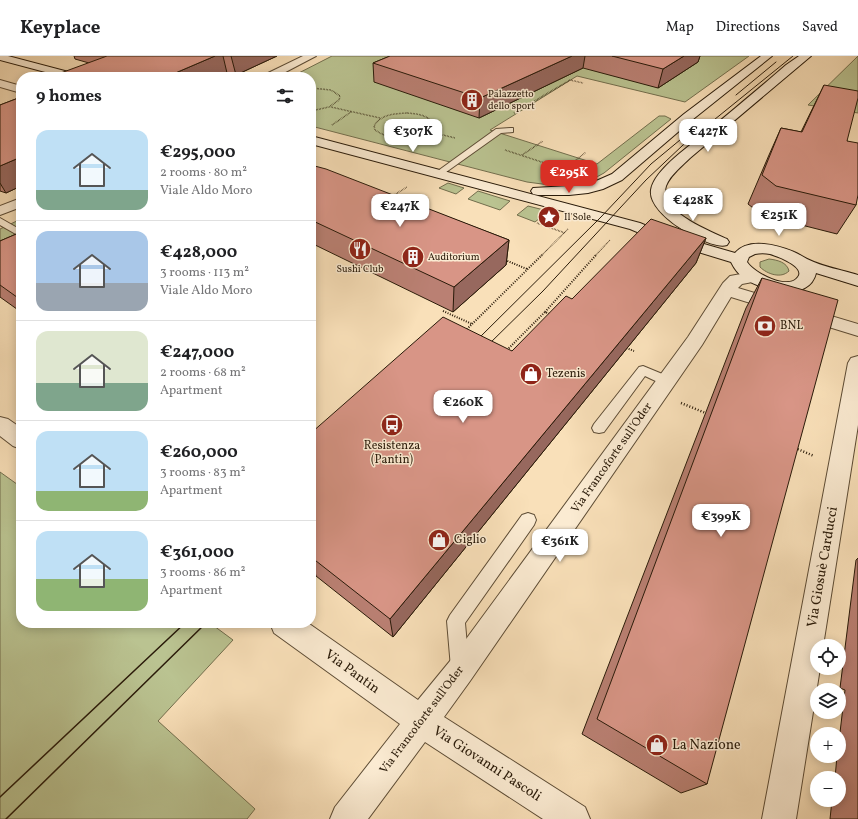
<!DOCTYPE html>
<html lang="en">
<head>
<meta charset="utf-8">
<style>
  body { margin:0; font-family:Vollkorn,serif; background:#f6f6f6; color:#202124; height:100vh; display:flex; flex-direction:column; font-size:15px; white-space:nowrap }
  * { box-sizing:border-box; margin:0 }
  p { font-size:13px; color:#757577 }
  .icon { flex:none; width:22px; height:22px; fill:none; stroke:currentColor; stroke-width:2; stroke-linecap:round; stroke-linejoin:round }
  .map { position:relative; flex:1; overflow:hidden }
  .sheet { position:absolute; left:16px; top:16px; width:300px; height:556px; display:flex; flex-direction:column; background:#fff; border-radius:16px; box-shadow:0 2px 10px #0003 }
  .sheet>* { flex:none }
  .buttons { position:absolute; left:810px; top:583px; display:grid; gap:8px }
  .buttons a { display:grid; place-items:center; width:36px; height:36px; border-radius:50%; background:#fff; box-shadow:0 2px 10px #0003; font-size:20px }
  .price { position:absolute; translate:-50% -34px; padding:0 9px; border-radius:8px; background:#fff; color:#222; font-size:13px; line-height:26px; filter:drop-shadow(0 1px 2px #0008) }
  .price::after { content:''; position:absolute; left:50%; top:24px; width:12px; height:9px; margin-left:-6px; background:inherit; clip-path:polygon(0 0,100% 0,50% 100%) }
  .price.active { background:#d93025; color:#fff }
  ul { padding:0; list-style:none }
  li { display:flex; align-items:center; gap:12px; height:100px; padding:0 20px }
  li+li { border-top:1px solid #e0e0e0 }
  li span { display:grid; place-items:center; flex:none; width:112px; height:80px; border-radius:12px; color:#555 }
  li>.icon { margin-inline-start:auto }
  span .icon { width:48px; height:48px; fill:#fffc; stroke-width:1 }
  li b { font-size:17px }
  h2 { display:flex; justify-content:space-between; align-items:center; height:48px; padding:0 20px; font-size:17px }
  header { display:flex; align-items:center; gap:24px; box-sizing:border-box; height:56px; padding:0 20px; background:#fff; border-bottom:1px solid #e0e0e0 }
  header strong { font-size:19px }
  nav { display:flex; gap:22px; margin-inline-start:auto; font-size:14px }
  .map>svg:first-child { display:block }
  .green { fill:#bac391; stroke:#726e4d }
  .lines { fill:none; stroke-linecap:round; stroke-linejoin:round }
  .lane-casing { stroke:#5d4c35; stroke-width:2 }
  .street-casing { stroke:#5d4c35; stroke-width:2 }
  .secondary-casing { stroke:#291a09; stroke-width:2 }
  .path-far2 { stroke:#291a09; stroke-width:1.5; stroke-dasharray:0.5 1; stroke-linecap:butt }
  .path-far1 { stroke:#291a09; stroke-width:2; stroke-dasharray:1 1.5; stroke-linecap:butt }
  .path { stroke:#291a09; stroke-width:2.5; stroke-dasharray:1 2; stroke-linecap:butt }
  .lane { fill:#fbebd2; fill-rule:evenodd }
  .street { fill:#fbebd2; fill-rule:evenodd }
  .secondary { fill:#fbebd2; fill-rule:evenodd }
  .tram-far1 { stroke:#291a09; stroke-width:1 }
  .tram { stroke:#291a09; stroke-width:1.5 }
  .wall { fill:#ba8073; stroke:#291a09 }
  .shaded-wall { fill:#97685e; stroke:#291a09 }
  .building { fill:#d89586; stroke:#291a09 }
  .labels { text-anchor:middle; dominant-baseline:central; stroke-width:3; stroke-linejoin:round; paint-order:stroke }
  .far-poi-label { font-size:10px; fill:#291a09; stroke:#fbebd2; text-anchor:start }
  .poi-label { font-size:12px; fill:#291a09; stroke:#fbebd2; text-anchor:start }
  .street-label { font-size:12px; fill:#291a09; stroke:#fbebd2 }
  .near-street-label { font-size:14px; fill:#291a09; stroke:#fbebd2 }
  .near-poi-label { font-size:14px; fill:#291a09; stroke:#fbebd2; text-anchor:start }
</style>
</head>
<body>
<header>
<strong>Keyplace</strong>
<nav><a>Map</a><a>Directions</a><a>Saved</a></nav>
</header>
<div class="map">
<svg width="858" height="763" viewBox="0 0 858 763">
  <rect width="100%" height="100%" fill="#f9e0b9"/>
  <filter id="stains"><feTurbulence type="fractalNoise" baseFrequency=".005" numOctaves="4"/><feColorMatrix values="0 0 0 0 .2 0 0 0 0 .09 0 0 0 0 .02 0 0 0 .5 -.17"/></filter>
  <radialGradient id="worn" r=".72"><stop offset=".6" stop-color="#630" stop-opacity="0"/><stop offset="1" stop-color="#630" stop-opacity=".3"/></radialGradient>
  <path class="green" d="M 332,0 L 749,0 L 685,46 L 577,20 L 490,74 L 597,108 L 659,60 L 665,60 L 671,63 L 604,117 L 593,123 L 582,127 L 557,130 L 527,126 L 311,70 L 311,21 L 291,21 Z
    M 858,0 L 858,57 L 808,49 Z
    M 448,127 L 464,132 L 456,138 L 439,132 Z
    M 478,135 L 510,145 L 500,154 L 468,143 Z
    M 528,150 L 544,154 L 546,157 L 535,166 L 517,159 Z
    M 21,163 L 21,208 L 0,217 L 0,173 Z
    M 769,203 C 777,204 787,206 789,215 C 781,223 767,218 760,211 L 760,206 Z
    M 0,416 L 21,431 L 21,567 L 210,567 L 233,584 L 158,665 L 255,753 L 247,763 L 0,763 Z"/>
  <g class="lines">
    <g class="lane-casing">
      <path id="lane" d="M 510,72 L 513,72 L 513,76 L 501,77 L 442,119 L 439,120 L 435,117 L 496,73 Z
        M 0,162 L 21,174 L 21,181 L 0,169 Z
        M 643,310 L 672,322 L 673,325 L 672,328 L 667,330 L 662,328 L 645,320 L 604,376 L 599,377 L 594,376 L 592,372 L 594,368 L 639,311 Z
        M 528,457 L 534,459 L 536,464 L 534,469 L 465,567 L 469,612 L 467,619 L 460,621 L 453,619 L 451,612 L 447,565 L 450,559 L 522,459 Z"/>
    </g>
    <g class="street-casing">
      <path id="street" d="M 303,0 L 316,0 L 276,21 L 263,21 L 264,19 Z
        M 0,24 L 21,30 L 21,37 L 0,31 Z
        M 21,142 L 21,151 L 0,159 L 0,150 Z
        M 752,216 L 758,217 L 760,221 L 758,225 L 742,228 L 738,232 L 858,268 L 858,280 L 731,241 L 702,289 L 470,625 L 444,661 L 585,751 L 590,763 L 543,763 L 425,686 L 368,763 L 330,763 L 335,751 L 400,668 L 274,577 L 270,567 L 308,567 L 418,644 L 450,605 L 688,281 L 723,227 L 730,220 Z
        M 858,300 L 858,369 L 823,590 L 817,590 L 817,612 L 820,612 L 796,763 L 762,763 L 848,307 L 851,302 Z
        M 0,361 L 8,363 L 21,372 L 21,393 L 13,390 L 0,380 Z"/>
    </g>
    <g class="secondary-casing">
      <path id="secondary" d="M 0,0 L 8,0 L 80,19 L 81,21 L 64,21 L 0,4 Z
        M 761,0 L 772,0 L 692,64 L 622,124 L 603,133 L 588,137 L 569,139 L 538,139 L 533,138 L 531,135 L 533,132 L 587,129 L 612,118 L 684,58 Z
        M 799,0 L 811,0 L 690,102 C 682,110 670,119 666,130 C 658,155 709,175 727,183 L 729,186 L 727,189 C 714,193 688,177 677,170 C 667,163 649,148 651,134 C 654,113 694,87 709,74 C 735,52 761,31 786,9 Z
        M 311,80 L 640,167 L 659,175 L 735,197 C 748,181 778,189 794,196 C 799,198 803,201 807,203 C 823,211 842,214 858,219 L 858,230 L 816,217 C 809,247 762,235 744,222 C 738,218 734,212 731,206 L 649,181 L 630,173 L 311,88 ZM 755,198 C 760,197 765,197 770,198 C 777,200 806,211 798,221 C 788,235 754,217 747,206 L 749,201 Z"/>
    </g>
    <path class="path-far2" d="M 311,32 L 331,34 L 340,40 L 339,44 L 329,51 L 311,55
      M 331,51 L 380,62
      M 407,57 C 418,58 432,59 434,72 C 417,87 393,86 375,74 L 374,70 C 381,58 394,58 407,57 Z
      M 514,57 L 570,24 L 583,27
      M 332,69 L 351,56
      M 431,76 L 455,82
      M 505,94 L 563,113
      M 522,99 L 543,85
      M 565,113 L 586,96
      M 391,141 L 407,131
      M 537,167 L 565,177
      M 311,192 L 318,188
      M 541,200 L 568,173
      M 595,200 L 610,184"/>
    <path class="path-far1" d="M 505,204 L 527,213
      M 443,255 L 472,268
      M 545,256 L 596,199
      M 465,275 L 542,199
      M 624,291 L 634,295
      M 507,294 L 545,256 L 552,259"/>
    <path class="path" d="M 681,347 L 708,358
      M 795,392 L 814,400"/>
    <use href="#lane" class="lane"/>
    <use href="#street" class="street"/>
    <use href="#secondary" class="secondary"/>
    <path class="tram-far1" d="M 736,39 L 776,6
      M 474,287 L 601,161 L 651,108 L 686,79
      M 485,292 L 543,235 L 646,124 L 683,89 L 793,0"/>
    <path class="tram" d="M 0,741 L 185,567
      M 6,763 L 206,567"/>
  </g>
  <path class="wall" d="M 74,0 L 277,0 L 236,19 L 227,17 L 89,7 L 75,3 Z
    M 390,0 L 700,0 L 698,6 L 658,32 L 583,12 L 479,62 L 374,26 L 373,7 Z
    M 824,29 L 847,85 L 856,149 L 837,178 L 762,159 L 748,148 L 769,99 L 781,72 L 801,76 Z
    M 21,41 L 21,130 L 6,137 L 0,135 L 0,49 Z
    M 311,109 L 509,184 L 506,209 L 453,256 L 311,187 Z
    M 21,176 L 21,256 L 0,241 L 0,185 Z
    M 706,182 L 696,207 L 393,581 L 316,520 L 314,512 L 311,510 L 311,377 L 512,295 L 572,243 Z
    M 762,222 L 707,728 L 681,737 L 582,678 L 746,252 Z
    M 858,502 L 858,763 L 830,763 L 832,744 L 839,744 L 839,722 L 835,722 L 837,700 L 839,700 L 839,685 L 845,634 L 840,632 L 856,504 Z"/>
  <path class="shaded-wall" d="M 215,0 L 223,0 L 227,17 L 217,21 L 166,21 Z
    M 231,0 L 277,0 L 236,19 Z
    M 572,0 L 585,0 L 583,12 L 479,62 L 480,42 Z
    M 684,0 L 700,0 L 698,6 L 658,32 L 663,13 Z
    M 21,101 L 21,130 L 6,137 L 0,127 L 0,110 Z
    M 706,182 L 696,207 L 393,581 L 390,563 Z
    M 509,184 L 506,209 L 453,256 L 454,231 Z"/>
  <path class="building" d="M 107,0 L 215,0 L 166,21 L 59,21 L 58,18 Z
    M 390,0 L 572,0 L 480,42 L 373,7 Z
    M 612,0 L 684,0 L 663,13 Z
    M 824,29 L 858,35 L 858,42 L 847,85 L 858,87 L 858,139 L 856,149 L 776,130 L 762,119 L 781,72 L 802,76 Z
    M 21,41 L 21,101 L 0,110 L 0,49 Z
    M 311,109 L 326,113 L 509,184 L 454,231 L 311,164 Z
    M 651,163 L 706,182 L 390,563 L 311,501 L 311,497 L 312,496 L 311,495 L 311,377 L 443,261 L 512,295 L 566,240 L 572,243 Z
    M 21,176 L 21,244 L 0,229 L 0,185 Z
    M 762,222 L 838,244 L 707,728 L 597,663 Z"/>
  <defs>
    <g id="building-disc" transform="scale(1.15)"><circle r="9.5" fill="#8f2418" stroke="#fbebd2"/><path d="M-4-6H4V6H1V3H-1V6H-4ZM-2.5-4.3h1.7v1.8h-1.7ZM.8-4.3h1.7v1.8H.8ZM-2.5-1h1.7V.8h-1.7ZM.8-1h1.7V.8H.8Z" fill="#fff"/></g>
    <g id="sight-disc" transform="scale(1.15)"><circle r="9.5" fill="#8f2418" stroke="#fbebd2"/><path d="M0-6L1.8-2.2L6-1.7L2.9 1.2L3.7 5.4L0 3.3L-3.7 5.4L-2.9 1.2L-6-1.7L-1.8-2.2Z" fill="#fff"/></g>
    <g id="restaurant-disc" transform="scale(1.15)"><circle r="9.5" fill="#8f2418" stroke="#fbebd2"/><path d="M-5-6h1v4h1v-4h1v4h1v-4h1v5L-1.5 .5V6h-2V.5L-5-1ZM5-6V6H3V1.5H1.5Q1.5-4 5-6Z" fill="#fff"/></g>
    <g id="bank-disc" transform="scale(1.15)"><circle r="9.5" fill="#8f2418" stroke="#fbebd2"/><path d="M-6-4H6V4H-6ZM0-2.3a2.3 2.3 0 1 0 0 4.6a2.3 2.3 0 1 0 0-4.6Z" fill="#fff"/></g>
    <g id="shop-disc" transform="scale(1.15)"><circle r="9.5" fill="#8f2418" stroke="#fbebd2"/><path d="M-5-2.5h2.3a2.7 3.5 0 0 1 5.4 0H5L5.5 6h-11ZM-1.5-2.5h3a1.5 2.3 0 0 0-3 0Z" fill="#fff"/></g>
    <g id="bus-disc" transform="scale(1.15)"><circle r="9.5" fill="#8f2418" stroke="#fbebd2"/><path d="M-5-6H5V4H4V6H2V4H-2V6H-4V4H-5ZM-3.5-4V0h7V-4ZM-3.5 1.2v1.5H-2V1.2ZM2 1.2v1.5H3.5V1.2Z" fill="#fff"/></g>
  </defs>
  <g fill-rule="evenodd">
    <use href="#building-disc" x="472" y="44"/>
    <use href="#sight-disc" x="549" y="161"/>
    <use href="#restaurant-disc" x="360" y="193"/>
    <use href="#building-disc" x="413" y="201"/>
    <use href="#bank-disc" x="765" y="270"/>
    <use href="#shop-disc" x="531" y="318"/>
    <use href="#bus-disc" x="392" y="369"/>
    <use href="#shop-disc" x="439" y="484"/>
    <use href="#shop-disc" x="657" y="689"/>
  </g>
  <g class="labels">
    <g class="far-poi-label">
      <text x="488" y="38">Palazzetto<tspan x="488" dy="12">dello sport</tspan></text>
      <text x="564" y="161">Il Sole</text>
      <text x="428" y="201">Auditorium</text>
      <text x="360" y="213" text-anchor="middle">Sushi Club</text>
    </g>
    <g class="poi-label">
      <text x="780" y="270">BNL</text>
      <text x="546" y="318">Tezenis</text>
      <text x="392" y="390" text-anchor="middle">Resistenza<tspan x="392" dy="14">(Pantin)</tspan></text>
      <text x="454" y="484">Giglio</text>
    </g>
    <g class="street-label">
      <text transform="translate(612 402) rotate(-55)">Via Francoforte sull'Oder</text>
      <text transform="translate(422 664) rotate(-53)">Via Francoforte sull'Oder</text>
    </g>
    <g class="near-street-label">
      <text transform="translate(823 511) rotate(-80)">Via Giosuè Carducci</text>
      <text transform="translate(352 616) rotate(36)">Via Pantin</text>
      <text transform="translate(487 708) rotate(33)">Via Giovanni Pascoli</text>
    </g>
    <g class="near-poi-label">
      <text x="672" y="689">La Nazione</text>
    </g>
  </g>
  <rect width="100%" height="100%" filter="url(#stains)"/>
  <rect width="100%" height="100%" fill="url(#worn)"/>
</svg>
<div class="buttons">
<a><svg class="icon" aria-label="locate" viewBox="0 0 24 24"><circle cx="12" cy="12" r="6"/><path d="M12 2v4M12 18v4M2 12h4M18 12h4"/></svg></a>
<a><svg class="icon" aria-label="layers" viewBox="0 0 24 24"><path d="M12 4l9 5-9 5-9-5zM3 14l9 5 9-5"/></svg></a>
<a>+</a>
<a>−</a>
</div>
<b class="price" style="left:413px;top:97px">€307K</b>
<b class="price" style="left:708px;top:97px">€427K</b>
<b class="price active" style="left:569px;top:138px">€295K</b>
<b class="price" style="left:693px;top:166px">€428K</b>
<b class="price" style="left:400px;top:172px">€247K</b>
<b class="price" style="left:779px;top:181px">€251K</b>
<b class="price" style="left:463px;top:368px">€260K</b>
<b class="price" style="left:721px;top:482px">€399K</b>
<b class="price" style="left:560px;top:507px">€361K</b>
<section class="sheet">
<h2>9 homes<svg class="icon" aria-label="filters" viewBox="0 0 24 24"><path d="M4 7h16M4 17h16"/><circle cx="9" cy="7" r="2"/><circle cx="15" cy="17" r="2"/></svg></h2>
<ul>
<li><span style="background:linear-gradient(#bfe0f5 75%,#7fa58c 0)"><svg class="icon" aria-label="home" viewBox="0 0 24 24"><path d="M3 11l9-7 9 7M6 9v11h12V9"/></svg></span><div><b>€295,000</b><p>2 rooms · 80 m²</p><p>Viale Aldo Moro</p></div></li>
<li><span style="background:linear-gradient(#a9c7e8 65%,#9aa5b1 0)"><svg class="icon" aria-label="home" viewBox="0 0 24 24"><path d="M3 11l9-7 9 7M6 9v11h12V9"/></svg></span><div><b>€428,000</b><p>3 rooms · 113 m²</p><p>Viale Aldo Moro</p></div></li>
<li><span style="background:linear-gradient(#dfe7d0 65%,#7fa58c 0)"><svg class="icon" aria-label="home" viewBox="0 0 24 24"><path d="M3 11l9-7 9 7M6 9v11h12V9"/></svg></span><div><b>€247,000</b><p>2 rooms · 68 m²</p><p>Apartment</p></div></li>
<li><span style="background:linear-gradient(#bfe0f5 75%,#8fb573 0)"><svg class="icon" aria-label="home" viewBox="0 0 24 24"><path d="M3 11l9-7 9 7M6 9v11h12V9"/></svg></span><div><b>€260,000</b><p>3 rooms · 83 m²</p><p>Apartment</p></div></li>
<li><span style="background:linear-gradient(#bfe0f5 60%,#8fb573 0)"><svg class="icon" aria-label="home" viewBox="0 0 24 24"><path d="M3 11l9-7 9 7M6 9v11h12V9"/></svg></span><div><b>€361,000</b><p>3 rooms · 86 m²</p><p>Apartment</p></div></li>
</ul>
</section>
</div>
</body>
</html>
